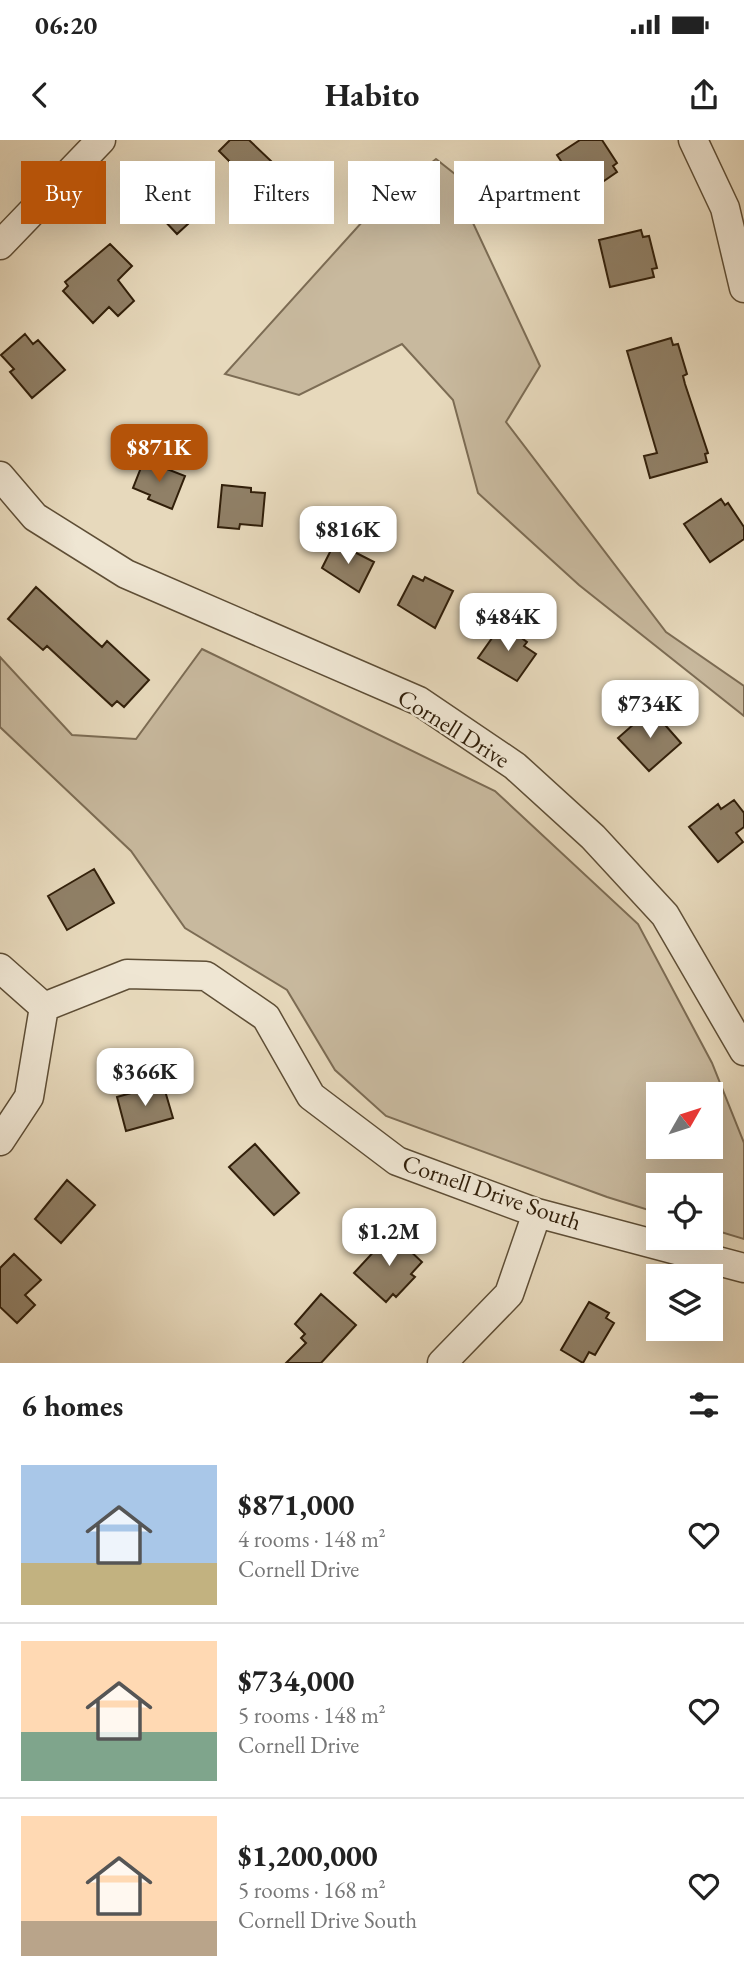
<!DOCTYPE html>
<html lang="en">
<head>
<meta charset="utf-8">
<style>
  body { margin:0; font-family:"EB Garamond",serif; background:#f2f2f2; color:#222; height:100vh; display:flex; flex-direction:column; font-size:26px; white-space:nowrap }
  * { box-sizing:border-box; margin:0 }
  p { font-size:23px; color:#767676 }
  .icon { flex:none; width:38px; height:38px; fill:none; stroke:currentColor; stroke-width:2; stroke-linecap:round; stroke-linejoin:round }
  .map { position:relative; height:1223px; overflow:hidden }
  .panel { display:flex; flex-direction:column; background:#fff; flex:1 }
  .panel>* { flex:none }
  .hud { position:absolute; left:21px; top:21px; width:704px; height:63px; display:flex; gap:14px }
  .needle { width:46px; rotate:51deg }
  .fabs { position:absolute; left:646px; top:942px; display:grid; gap:14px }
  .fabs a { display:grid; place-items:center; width:77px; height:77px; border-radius:0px; background:#fff; box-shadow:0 7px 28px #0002; font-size:35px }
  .price { position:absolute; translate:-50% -60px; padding:0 16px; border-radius:14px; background:#fff; color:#222; font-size:23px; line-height:46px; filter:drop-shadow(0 2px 4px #0008) }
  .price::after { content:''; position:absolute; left:50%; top:42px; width:21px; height:16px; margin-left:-10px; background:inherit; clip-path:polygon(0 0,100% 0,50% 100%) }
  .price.on { background:#b45309; color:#fff }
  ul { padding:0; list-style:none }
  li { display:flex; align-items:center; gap:21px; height:175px; padding:0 21px }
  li+li { border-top:2px solid #e0e0e0 }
  li span { display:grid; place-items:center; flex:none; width:196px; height:140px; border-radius:0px; color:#555 }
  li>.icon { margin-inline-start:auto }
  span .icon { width:84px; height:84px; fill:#fffc; stroke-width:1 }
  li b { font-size:30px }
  h2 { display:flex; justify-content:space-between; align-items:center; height:84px; padding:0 21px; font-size:30px }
  .chip { padding:0 24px; border-radius:0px; background:#fff; box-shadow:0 7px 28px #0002; font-size:24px; line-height:63px }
  .chip.on { background:#b45309; color:#fff }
  .status { display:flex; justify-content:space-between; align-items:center; height:49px; padding:0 35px; background:#fff; direction:ltr }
  .status svg { height:19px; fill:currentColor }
  header { display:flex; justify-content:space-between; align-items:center; height:91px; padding:0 21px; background:#fff; font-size:32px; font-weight:700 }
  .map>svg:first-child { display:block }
  .green { fill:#c8b99e; stroke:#7c6c54; stroke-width:2; fill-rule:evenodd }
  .building { fill:#908067; stroke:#311f0a; stroke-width:2 }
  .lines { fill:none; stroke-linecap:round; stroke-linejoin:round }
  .street-casing { stroke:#5e4e36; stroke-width:31 }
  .street { stroke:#efe6d3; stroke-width:28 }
  .labels { text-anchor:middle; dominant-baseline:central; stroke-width:5; stroke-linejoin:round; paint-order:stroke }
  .street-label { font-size:24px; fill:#311f0a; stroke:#efe6d3 }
</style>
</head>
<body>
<div class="status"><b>06:20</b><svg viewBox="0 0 49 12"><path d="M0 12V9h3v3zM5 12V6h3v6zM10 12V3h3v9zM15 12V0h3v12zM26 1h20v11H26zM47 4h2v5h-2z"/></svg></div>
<header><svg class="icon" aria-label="back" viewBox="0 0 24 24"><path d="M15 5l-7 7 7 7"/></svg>Habito<svg class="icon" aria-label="share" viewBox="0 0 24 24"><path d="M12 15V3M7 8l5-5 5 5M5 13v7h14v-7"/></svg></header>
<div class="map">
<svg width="744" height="1223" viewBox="0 0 744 1223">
  <rect width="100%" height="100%" fill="#e7d9bc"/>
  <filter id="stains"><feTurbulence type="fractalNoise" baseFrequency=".00286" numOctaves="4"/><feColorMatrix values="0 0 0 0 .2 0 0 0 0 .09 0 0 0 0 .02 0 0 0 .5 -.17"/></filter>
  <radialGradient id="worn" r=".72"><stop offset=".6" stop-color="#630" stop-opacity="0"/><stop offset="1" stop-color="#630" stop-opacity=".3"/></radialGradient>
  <path class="green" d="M 436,19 L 470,46 L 473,83 L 540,226 L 506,282 L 666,492 L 744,546 L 744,576 L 579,445 L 478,353 L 453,260 L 402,204 L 299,255 L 225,234 L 372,71 Z
    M 202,509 L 495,651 L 638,784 L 712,923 L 744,1003 L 744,1099 L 711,1089 L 710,1045 L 658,1045 L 658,1073 L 607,1057 L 386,976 L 335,930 L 287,850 L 185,788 L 131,711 L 0,587 L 0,517 L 72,595 L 136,599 ZM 658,954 L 710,954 L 710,1006 L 658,1006 Z"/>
  <path class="building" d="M 230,0 L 249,0 L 271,21 L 257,36 L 245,24 L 239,31 L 219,11 Z
    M 580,0 L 602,0 L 617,23 L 613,26 L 617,32 L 595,47 L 583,28 L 571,36 L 557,15 Z
    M 182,28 L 213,61 L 177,94 L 147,62 L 153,56 L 149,53 L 172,31 L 175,34 Z
    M 641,90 L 643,97 L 649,96 L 657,128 L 652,129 L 654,137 L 610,147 L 599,100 Z
    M 110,104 L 132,126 L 118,140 L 134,161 L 118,176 L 109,167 L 93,183 L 63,151 L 68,146 L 65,142 Z
    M 25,194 L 33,204 L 38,200 L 65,230 L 32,258 L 10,232 L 14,229 L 1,215 Z
    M 671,198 L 673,205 L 678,204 L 687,234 L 683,236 L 685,244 L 708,313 L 705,314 L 707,322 L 650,338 L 644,316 L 657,313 L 627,211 Z
    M 144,320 L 185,336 L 172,369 L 148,359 L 150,355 L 133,348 Z
    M 222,345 L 251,348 L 251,352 L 265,353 L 262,386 L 240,384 L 239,389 L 218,387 Z
    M 721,359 L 725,365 L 728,363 L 744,387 L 744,399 L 710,422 L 684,384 Z
    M 335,402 L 374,422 L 359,452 L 322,428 Z
    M 413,436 L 423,441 L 425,437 L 453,451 L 435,488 L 398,465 Z
    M 36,447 L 102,507 L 107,501 L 149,540 L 124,567 L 117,561 L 112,566 L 47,506 L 43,510 L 8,479 Z
    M 502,484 L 527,502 L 524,506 L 536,514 L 517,541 L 478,518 Z
    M 651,569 L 681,603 L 649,631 L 618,598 Z
    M 734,660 L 744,673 L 744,687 L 736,693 L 743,702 L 718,722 L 689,687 L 718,664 L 721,669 Z
    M 94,729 L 114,763 L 67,790 L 48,756 Z
    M 163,944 L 173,978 L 126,991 L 117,957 Z
    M 255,1004 L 299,1053 L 274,1075 L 229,1027 Z
    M 67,1040 L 95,1065 L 61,1103 L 35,1079 Z
    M 391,1093 L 422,1122 L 411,1134 L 415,1137 L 396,1157 L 393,1154 L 386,1162 L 354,1133 Z
    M 14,1114 L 41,1140 L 25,1155 L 35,1165 L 17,1183 L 0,1167 L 0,1128 Z
    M 321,1154 L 356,1185 L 321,1223 L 286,1223 L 306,1203 L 301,1198 L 305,1194 L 295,1184 Z
    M 589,1162 L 609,1173 L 606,1178 L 614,1183 L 595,1215 L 589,1212 L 583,1223 L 561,1210 Z"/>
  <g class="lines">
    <g class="street-casing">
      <path id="street" d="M 693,0 L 725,68 L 744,148
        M 0,105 L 101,0
        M 0,336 L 35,377 L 126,434 L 419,561 L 515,626 L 593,697 L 665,775 L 744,911
        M 0,828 L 44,867
        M 44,867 L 127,834 L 206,836 L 266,877 L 311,956 L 397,1021 L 537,1073 L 744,1128
        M 0,1001 L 29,957 L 44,867
        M 442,1223 L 509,1154 L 537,1073"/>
    </g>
    <use href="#street" class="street"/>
  </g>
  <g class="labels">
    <g class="street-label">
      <text transform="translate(454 588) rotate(32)">Cornell Drive</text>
      <text transform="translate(492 1052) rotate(19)">Cornell Drive South</text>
    </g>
  </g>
  <rect width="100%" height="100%" filter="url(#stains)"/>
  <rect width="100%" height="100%" fill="url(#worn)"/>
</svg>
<div class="fabs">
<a><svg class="needle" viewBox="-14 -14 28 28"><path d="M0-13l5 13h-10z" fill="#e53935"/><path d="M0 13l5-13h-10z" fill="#767676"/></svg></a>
<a><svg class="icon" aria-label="locate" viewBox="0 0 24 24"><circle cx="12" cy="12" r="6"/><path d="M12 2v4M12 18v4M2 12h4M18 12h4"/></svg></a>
<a><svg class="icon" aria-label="layers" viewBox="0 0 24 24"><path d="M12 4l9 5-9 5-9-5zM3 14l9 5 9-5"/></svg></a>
</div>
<b class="price on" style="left:159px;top:344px">$871K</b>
<b class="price" style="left:348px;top:426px">$816K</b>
<b class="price" style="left:508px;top:513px">$484K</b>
<b class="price" style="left:650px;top:600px">$734K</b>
<b class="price" style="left:145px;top:968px">$366K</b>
<b class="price" style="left:389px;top:1128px">$1.2M</b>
<div class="hud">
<a class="chip on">Buy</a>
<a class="chip">Rent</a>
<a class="chip">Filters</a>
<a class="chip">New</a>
<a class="chip">Apartment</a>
</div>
</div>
<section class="panel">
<h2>6 homes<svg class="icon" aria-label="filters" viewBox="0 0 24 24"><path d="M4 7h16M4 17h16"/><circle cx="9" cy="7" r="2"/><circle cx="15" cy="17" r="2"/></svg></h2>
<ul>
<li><span style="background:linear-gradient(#a9c7e8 70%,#c2b280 0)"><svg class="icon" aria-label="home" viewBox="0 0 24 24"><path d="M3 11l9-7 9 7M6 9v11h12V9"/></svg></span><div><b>$871,000</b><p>4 rooms · 148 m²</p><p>Cornell Drive</p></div><svg class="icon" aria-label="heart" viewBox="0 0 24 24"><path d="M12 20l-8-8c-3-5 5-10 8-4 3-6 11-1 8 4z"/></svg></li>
<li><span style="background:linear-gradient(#ffd9b3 65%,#7fa58c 0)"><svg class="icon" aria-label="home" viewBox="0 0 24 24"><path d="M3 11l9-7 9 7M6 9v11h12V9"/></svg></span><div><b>$734,000</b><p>5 rooms · 148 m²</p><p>Cornell Drive</p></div><svg class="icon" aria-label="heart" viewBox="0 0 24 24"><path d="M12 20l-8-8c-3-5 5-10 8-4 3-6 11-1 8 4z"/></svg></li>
<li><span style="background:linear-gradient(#ffd9b3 75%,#b9a48a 0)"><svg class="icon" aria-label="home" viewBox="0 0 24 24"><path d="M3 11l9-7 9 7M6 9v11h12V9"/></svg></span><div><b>$1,200,000</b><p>5 rooms · 168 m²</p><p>Cornell Drive South</p></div><svg class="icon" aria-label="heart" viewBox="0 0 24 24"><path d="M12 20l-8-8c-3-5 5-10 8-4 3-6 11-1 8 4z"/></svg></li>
</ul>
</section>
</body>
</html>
